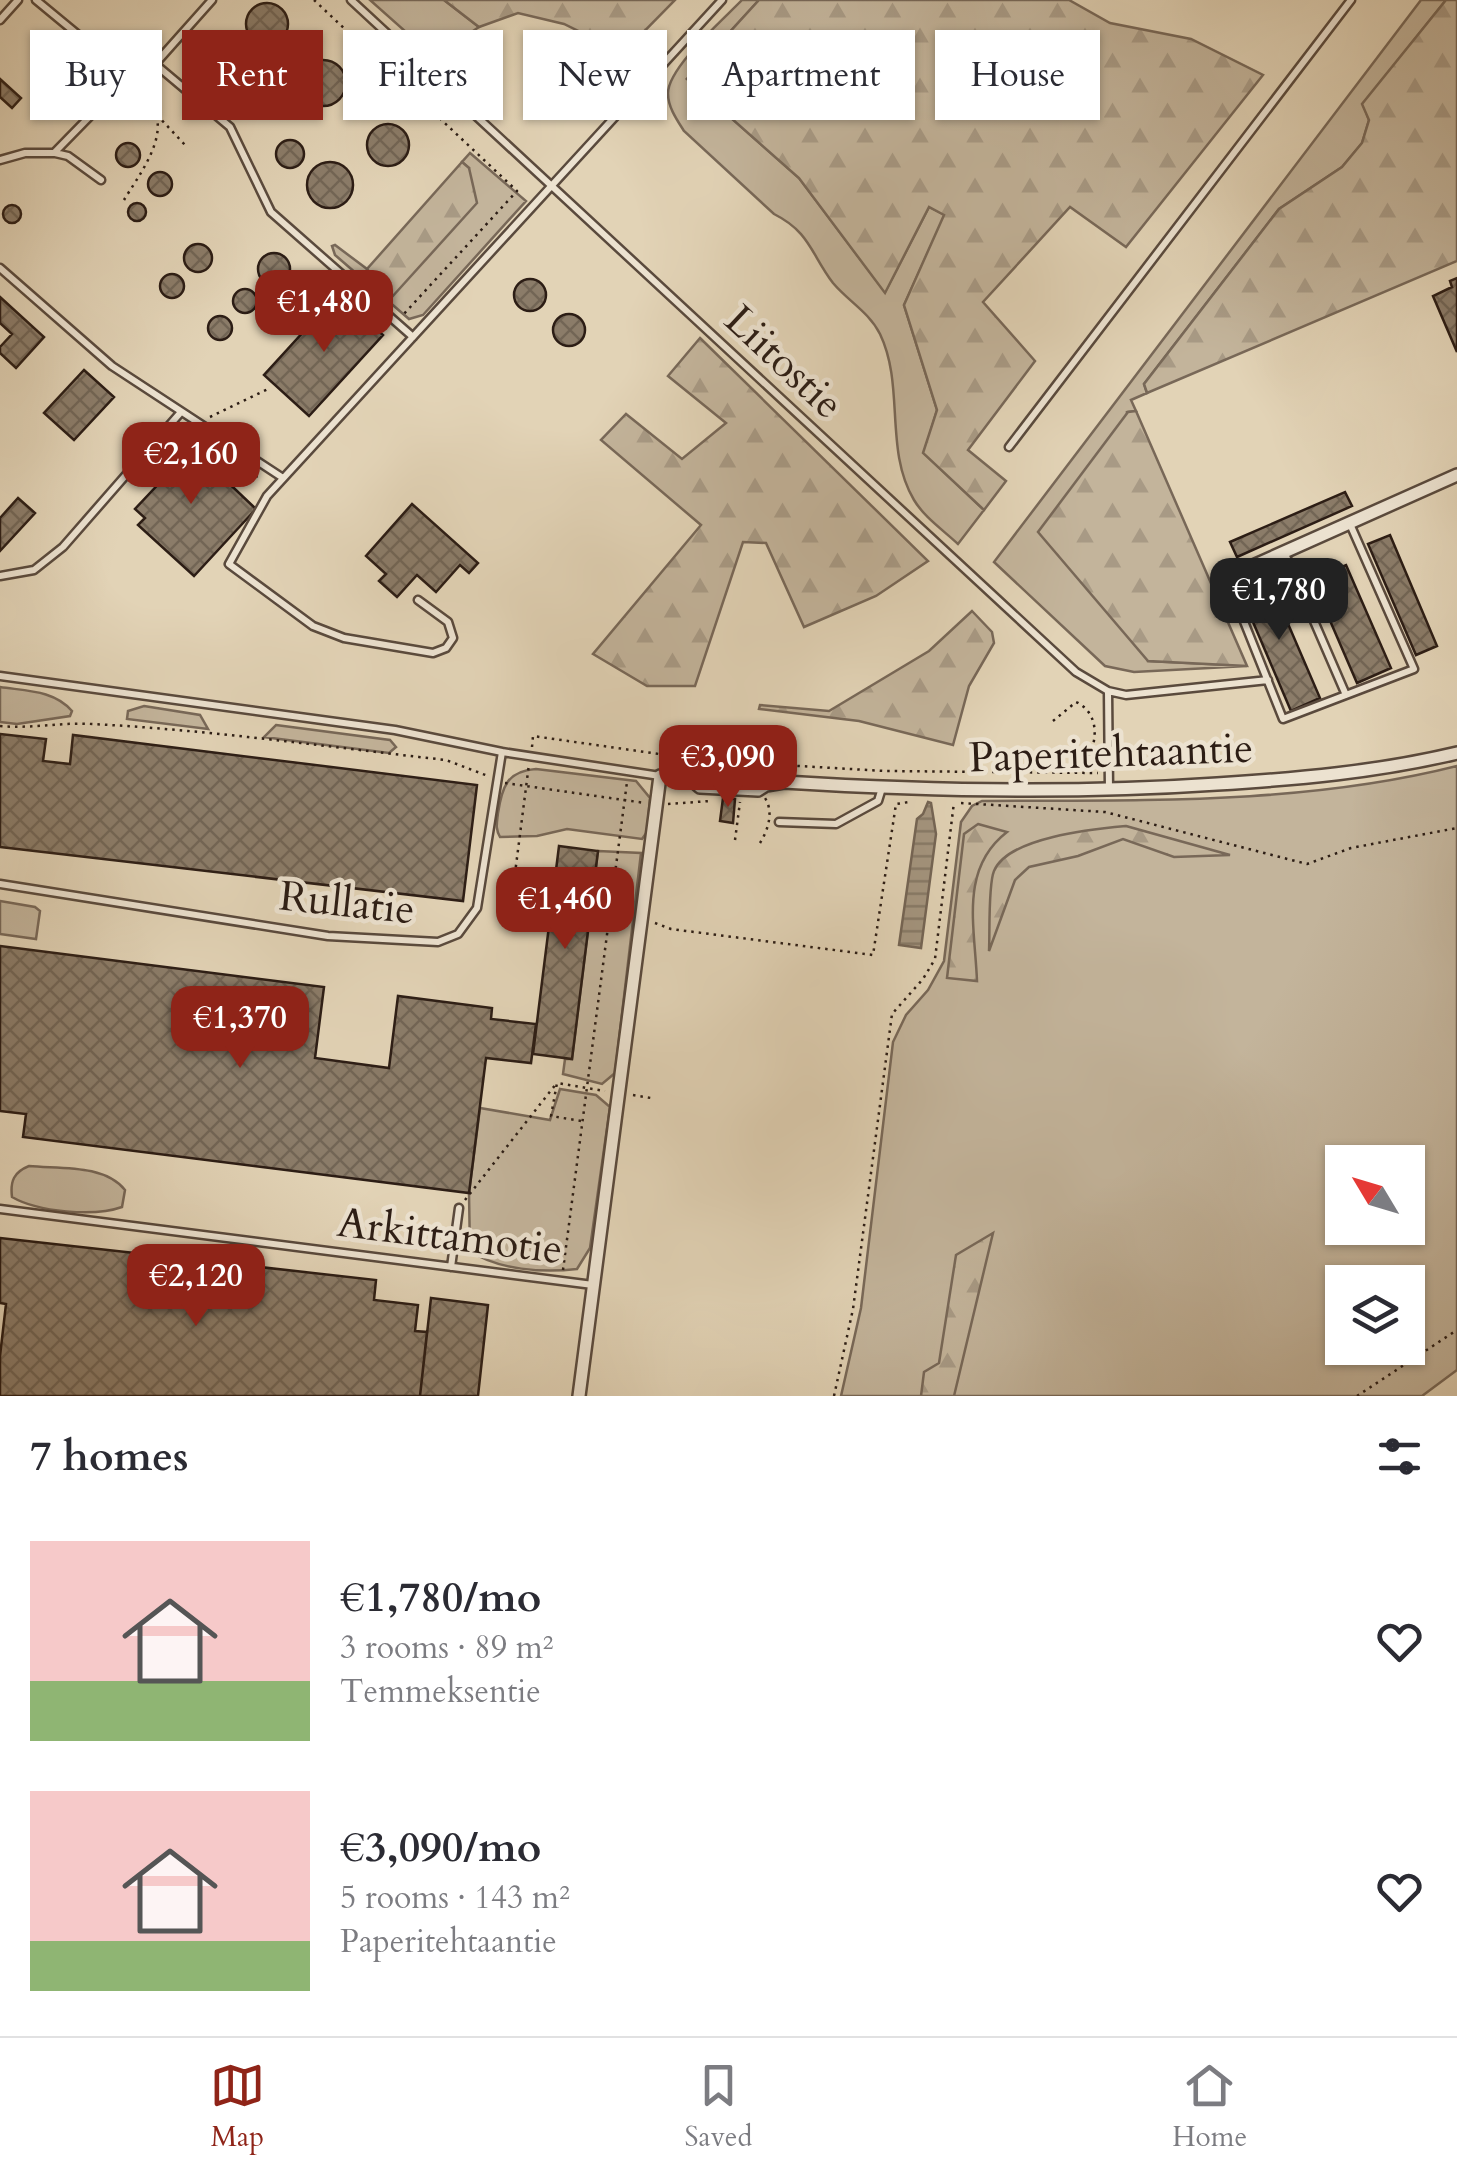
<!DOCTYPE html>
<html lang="en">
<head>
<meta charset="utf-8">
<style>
  body { margin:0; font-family:Cardo,serif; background:#f2f2f3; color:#2b2b33; height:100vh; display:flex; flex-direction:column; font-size:38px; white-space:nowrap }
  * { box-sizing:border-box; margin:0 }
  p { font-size:32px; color:#7c7c81 }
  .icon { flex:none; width:55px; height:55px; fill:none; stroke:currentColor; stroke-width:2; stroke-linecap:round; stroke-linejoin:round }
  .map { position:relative; height:1396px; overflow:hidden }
  .drawer { display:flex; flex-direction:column; background:#fff; flex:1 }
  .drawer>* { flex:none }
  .top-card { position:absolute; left:30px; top:30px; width:1398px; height:90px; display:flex; gap:20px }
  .needle { width:65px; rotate:308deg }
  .tools { position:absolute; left:1325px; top:1145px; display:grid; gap:20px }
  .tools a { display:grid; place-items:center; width:100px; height:100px; border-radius:0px; background:#fff; box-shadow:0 2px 8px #0004; font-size:50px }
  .price { position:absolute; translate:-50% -85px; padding:0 22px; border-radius:20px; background:#8f2418; color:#fff; font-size:32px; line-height:65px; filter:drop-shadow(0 2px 5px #0008) }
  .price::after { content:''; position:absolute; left:50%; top:60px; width:30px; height:22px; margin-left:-15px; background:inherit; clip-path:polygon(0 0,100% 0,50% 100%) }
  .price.active { background:#222; color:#fff }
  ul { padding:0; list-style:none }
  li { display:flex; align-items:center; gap:30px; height:250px; padding:0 30px }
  li span { display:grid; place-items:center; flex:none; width:280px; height:200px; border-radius:0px; color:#555 }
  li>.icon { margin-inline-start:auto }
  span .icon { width:120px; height:120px; fill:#fffc; stroke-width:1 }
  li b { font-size:42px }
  h2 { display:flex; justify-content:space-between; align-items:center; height:120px; padding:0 30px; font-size:42px }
  .chip { padding:0 35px; border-radius:0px; background:#fff; box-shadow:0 2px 8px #0004; font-size:35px; line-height:90px }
  .chip.active { background:#8f2418; color:#fff }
  .tabs { display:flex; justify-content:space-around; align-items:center; height:140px; border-top:2px solid #e1e1e2; background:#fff; font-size:28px; color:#7c7c81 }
  .tabs a { display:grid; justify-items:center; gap:5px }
  .tabs .active { color:#8f2418 }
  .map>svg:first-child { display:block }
  .green { fill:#c3b49b; stroke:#786858; stroke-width:2.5; fill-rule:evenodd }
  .forest { fill:url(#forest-firs); stroke:#786858; stroke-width:2.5 }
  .water { fill:url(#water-rules); stroke:#746555; stroke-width:2.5 }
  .building { fill:url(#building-cross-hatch); stroke:#2c1d15; stroke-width:2.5 }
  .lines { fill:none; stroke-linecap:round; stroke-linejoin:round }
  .lane-casing { stroke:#5a4a3d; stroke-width:11 }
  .street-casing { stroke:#5a4a3d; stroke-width:16 }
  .path { stroke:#2c1d15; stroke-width:2.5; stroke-dasharray:2.5 5; stroke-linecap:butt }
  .lane { stroke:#ece2d0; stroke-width:6 }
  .street { stroke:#ece2d0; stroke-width:11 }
  .labels { text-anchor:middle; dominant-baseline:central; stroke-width:9; stroke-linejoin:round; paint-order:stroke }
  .street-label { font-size:42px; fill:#2c1d15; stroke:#ece2d0 }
</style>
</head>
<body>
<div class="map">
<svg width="1457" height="1396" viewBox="0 0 1457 1396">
  <defs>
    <pattern id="forest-firs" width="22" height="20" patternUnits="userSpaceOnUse" patternTransform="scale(2.5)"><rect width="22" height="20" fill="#c3b49b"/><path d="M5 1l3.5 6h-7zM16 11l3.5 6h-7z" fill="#a89a85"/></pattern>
    <pattern id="water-rules" width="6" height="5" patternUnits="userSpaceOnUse" patternTransform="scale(2.5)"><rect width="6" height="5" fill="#a4957f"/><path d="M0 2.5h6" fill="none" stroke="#867967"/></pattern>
    <pattern id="building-cross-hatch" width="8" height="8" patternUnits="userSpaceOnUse" patternTransform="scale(2.5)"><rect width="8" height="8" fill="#8b7c69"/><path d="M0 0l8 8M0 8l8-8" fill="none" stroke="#726555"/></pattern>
  </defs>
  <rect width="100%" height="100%" fill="#e2d3b6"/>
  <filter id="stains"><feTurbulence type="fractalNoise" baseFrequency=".002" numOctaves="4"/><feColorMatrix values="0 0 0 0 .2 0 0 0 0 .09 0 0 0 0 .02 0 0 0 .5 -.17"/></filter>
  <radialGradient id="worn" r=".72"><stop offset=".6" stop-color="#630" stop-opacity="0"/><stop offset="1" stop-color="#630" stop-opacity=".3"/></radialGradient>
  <path class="green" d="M 370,0 L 444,0 L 479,27 L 434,57 Z
    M 742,0 L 759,0 L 687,79 L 799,178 L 885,292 L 929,207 L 945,215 L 904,305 L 937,410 L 924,453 L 984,510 L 958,544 C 943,530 924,517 914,500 C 884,450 905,386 880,334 C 869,312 848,301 833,283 C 811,254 810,232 774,214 L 684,131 C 677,120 668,107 668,94 C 667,68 724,19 742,0 Z
    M 1421,0 L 1446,0 L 1363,104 L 1369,120 L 1362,143 L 1342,167 L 1279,209 L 1144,384 L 1147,393 L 1131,400 L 1136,411 L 1127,412 L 1148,661 L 1247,666 L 1134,672 L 1105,666 L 994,562 Z
    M 470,153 L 526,201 L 423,315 L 409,319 L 335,255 L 332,246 L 335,245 L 367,269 L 392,296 L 469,168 L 462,162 Z
    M 0,687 C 26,691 54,690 72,711 L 70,716 L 17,724 L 0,722 Z
    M 144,706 L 200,715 L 208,729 L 127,719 L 128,711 Z
    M 276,725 L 390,740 L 396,747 L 389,753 L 264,737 Z
    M 1457,766 L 1457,1370 L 1422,1396 L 841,1396 L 861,1308 L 893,1042 L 906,1015 L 928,990 L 944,961 L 961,822 L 972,806 L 982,801 C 1140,800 1303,805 1457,766 ZM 1342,1162 L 1408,1162 L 1408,1228 L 1342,1228 ZM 1342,1282 L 1408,1282 L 1408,1348 L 1342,1348 Z
    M 536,769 L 636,781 L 650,798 L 647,832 L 642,839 L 567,829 L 537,836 L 500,837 C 495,828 497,823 498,813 C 502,787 507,771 536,769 Z
    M 598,851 L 641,853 L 615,1073 L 602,1084 L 563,1074 L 565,1059 L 572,1059 Z
    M 0,901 L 35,907 L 40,911 L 36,939 L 0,934 Z
    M 560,1089 L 596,1095 L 610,1107 L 590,1248 L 577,1269 C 543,1273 498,1270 470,1251 L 469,1193 L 480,1108 L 550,1120 Z
    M 29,1166 C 60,1169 104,1164 125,1190 L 122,1207 C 94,1217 38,1212 12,1197 C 10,1181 14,1172 29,1166 Z"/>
  <path class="forest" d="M 444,0 L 675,0 L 623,53 L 564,24 L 518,13 L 479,27 Z
    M 759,0 L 1069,0 L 1110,23 L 1191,39 L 1263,75 L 1126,247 L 1070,207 L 983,302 L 1035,361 L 968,450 L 1006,481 L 984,510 L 923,453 L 937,410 L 904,305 L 944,215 L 929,207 L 885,293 L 799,178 L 687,79 Z
    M 1446,0 L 1457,0 L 1457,261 L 1147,393 L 1144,384 L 1279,209 L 1342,167 L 1362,143 L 1369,120 L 1362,104 Z
    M 462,162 L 469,168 L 477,203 L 392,297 L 367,269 Z
    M 700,338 L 928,561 L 876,596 L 804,627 L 766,543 L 743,542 L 695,686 L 647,686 L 593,654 L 701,525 L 601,440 L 626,414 L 682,459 L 726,423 L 668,376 Z
    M 1136,411 L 1247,666 L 1148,661 L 1038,532 L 1128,412 Z
    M 972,611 L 992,632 L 994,643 L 969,686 L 953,745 L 859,721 L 759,709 L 760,705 L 829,711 L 929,651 Z
    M 978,824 L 1007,832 C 959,869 975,927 977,981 L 947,978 L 964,834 Z
    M 1126,826 L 1230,855 L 1174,857 L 1123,839 L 1078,856 L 1029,867 L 1015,880 L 989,951 C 990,933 988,885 994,871 C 1008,837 1094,829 1126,826 Z
    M 993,1233 L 954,1396 L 921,1396 L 924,1372 L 939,1363 L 956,1255 Z"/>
  <path class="water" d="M 928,802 L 931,803 L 936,834 L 921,948 L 899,945 L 917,819 L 923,814 Z"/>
  <path class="building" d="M246 24a21 21 0 1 1 42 0a21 21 0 1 1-42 0Z
    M202 63a15 15 0 1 1 30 0a15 15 0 1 1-30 0Z
    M300 83a23 23 0 1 1 46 0a23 23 0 1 1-46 0Z
    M 0,79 L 21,98 L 12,108 L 0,97 Z
    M367 145a21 21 0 1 1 42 0a21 21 0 1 1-42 0Z
    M276 154a14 14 0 1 1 28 0a14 14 0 1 1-28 0Z
    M116 155a12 12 0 1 1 24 0a12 12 0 1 1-24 0Z
    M307 185a23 23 0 1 1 46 0a23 23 0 1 1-46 0Z
    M148 184a12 12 0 1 1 24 0a12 12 0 1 1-24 0Z
    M128 212a9 9 0 1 1 18 0a9 9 0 1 1-18 0Z
    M3 214a9 9 0 1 1 18 0a9 9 0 1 1-18 0Z
    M184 258a14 14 0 1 1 28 0a14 14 0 1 1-28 0Z
    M258 269a16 16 0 1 1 32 0a16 16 0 1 1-32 0Z
    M160 286a12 12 0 1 1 24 0a12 12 0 1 1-24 0Z
    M 1457,278 L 1457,352 L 1433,296 L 1452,287 L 1450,281 Z
    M514 295a16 16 0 1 1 32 0a16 16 0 1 1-32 0Z
    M233 301a12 12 0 1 1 24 0a12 12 0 1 1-24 0Z
    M 338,294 L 383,335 L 309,416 L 264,375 Z
    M 0,297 L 44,337 L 16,368 L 0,353 L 0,347 L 12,334 L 0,323 Z
    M553 330a16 16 0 1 1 32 0a16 16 0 1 1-32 0Z
    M208 328a12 12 0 1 1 24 0a12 12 0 1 1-24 0Z
    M 84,370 L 114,397 L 74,440 L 44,413 Z
    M 176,433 L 256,509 L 194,576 L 138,525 L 145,518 L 135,509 L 165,477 L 149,462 Z
    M 1345,492 L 1352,506 L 1237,557 L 1230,542 Z
    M 18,498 L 35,513 L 0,551 L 0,518 Z
    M 412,504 L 478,563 L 469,573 L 460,565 L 436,592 L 417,575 L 397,597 L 379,581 L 386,574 L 366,556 Z
    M 1390,535 L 1437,646 L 1416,655 L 1368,544 Z
    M 1346,565 L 1391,668 L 1357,683 L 1312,579 Z
    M 1267,575 L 1320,698 L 1291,711 L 1238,587 Z
    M 0,734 L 46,739 L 43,761 L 70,764 L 73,735 L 477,785 L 463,901 L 0,847 Z
    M 723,798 L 735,799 L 733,823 L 720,821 Z
    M 559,846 L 598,851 L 572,1059 L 533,1054 Z
    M 0,946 L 324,987 L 315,1058 L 389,1068 L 398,996 L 492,1008 L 491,1019 L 536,1024 L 531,1063 L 486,1058 L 469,1193 L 23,1137 L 26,1114 L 0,1111 Z
    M 0,1238 L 376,1280 L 374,1300 L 418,1305 L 415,1331 L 427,1332 L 420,1396 L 0,1396 L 0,1356 L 6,1304 L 0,1303 Z
    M 431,1298 L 488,1305 L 478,1396 L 420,1396 Z"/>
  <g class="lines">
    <g class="lane-casing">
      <path id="lane" d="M 36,0 L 111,62 L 137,67
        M 351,0 L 1076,672 L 1108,691 L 1126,695 L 1268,680
        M 0,20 L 18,0
        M 155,64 L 230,127 L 271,212 L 413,337
        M 55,153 L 68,156 L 101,180
        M 0,160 L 25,153 L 54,153 L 138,67 L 155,64 L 212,0
        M 0,268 L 112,366 L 283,478
        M 1009,447 L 1351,0
        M 1285,554 L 1346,695
        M 0,576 L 34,570 L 63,547 L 181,412
        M 1227,579 L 1283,719 L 1414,669 L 1350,524
        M 418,600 L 448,622 L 453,638 L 446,648 L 433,653 L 344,638 L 313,626 L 229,564 L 267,496 L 722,0
        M 0,676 L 395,730 L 502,752
        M 1108,691 L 1109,790
        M 779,822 L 836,824 L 878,801 L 882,788
        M 0,884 L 328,936 L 438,942 L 458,934 L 477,908 L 502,752 L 660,776
        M 0,1209 L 593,1285
        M 451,1267 L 459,1208"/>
    </g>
    <g class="street-casing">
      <path id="street" d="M 1226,578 L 1457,475
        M 703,777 L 758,781 L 766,785 L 758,790 L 700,787 L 692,780 Z
        M 766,785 L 784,782 C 929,791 1072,794 1217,784 C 1298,779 1377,772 1457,753
        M 579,1396 L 660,776 L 692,780"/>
    </g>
    <path class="path" d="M 314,0 L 517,191 L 402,316
      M 157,115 L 185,145
      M 124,200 C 137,178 167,140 155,112 C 151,103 142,94 136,86
      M 210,417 L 268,389
      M 181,428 L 244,475 L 262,477
      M 1053,721 L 1076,702 C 1105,715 1097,758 1074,772
      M 0,726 C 31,729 61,722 92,724 C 211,730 328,747 446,760 L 488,776
      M 532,747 L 533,736 L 694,759 L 735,759 L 765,764 L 885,771 L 1098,773
      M 505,783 L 645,803
      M 961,803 L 1105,812 L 1307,864 L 1351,848 L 1457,828
      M 668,804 L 710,801
      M 735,840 L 740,802
      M 760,843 C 768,830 774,812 765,798
      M 526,908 L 513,889 L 529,764
      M 609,919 L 627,920
      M 655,923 L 671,929 L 873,955 L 896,804 L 909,802
      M 633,1095 L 651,1098
      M 581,1121 L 551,1116 L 557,1083 L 605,1091
      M 465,1200 L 556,1084
      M 563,1270 L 627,782
      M 834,1396 L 853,1309 L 892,1014 L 923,979 L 935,959 L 954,802
      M 1357,1396 L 1457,1330"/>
    <use href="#lane" class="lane"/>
    <use href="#street" class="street"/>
  </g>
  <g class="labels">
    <g class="street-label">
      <text transform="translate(784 362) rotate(43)">Liitostie</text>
      <text transform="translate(1111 753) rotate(-2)">Paperitehtaantie</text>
      <text transform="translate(347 903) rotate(6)">Rullatie</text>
      <text transform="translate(450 1236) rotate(7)">Arkittamotie</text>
    </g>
  </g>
  <rect width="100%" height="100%" filter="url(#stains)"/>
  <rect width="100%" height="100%" fill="url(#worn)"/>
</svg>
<div class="tools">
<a><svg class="needle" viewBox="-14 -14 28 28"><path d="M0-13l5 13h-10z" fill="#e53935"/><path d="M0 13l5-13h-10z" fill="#7c7c81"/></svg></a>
<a><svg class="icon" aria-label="layers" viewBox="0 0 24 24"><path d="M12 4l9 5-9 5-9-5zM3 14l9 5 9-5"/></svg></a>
</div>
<b class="price" style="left:324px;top:355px">€1,480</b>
<b class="price" style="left:191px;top:507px">€2,160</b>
<b class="price active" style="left:1279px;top:643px">€1,780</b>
<b class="price" style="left:728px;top:810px">€3,090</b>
<b class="price" style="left:565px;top:952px">€1,460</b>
<b class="price" style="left:240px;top:1071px">€1,370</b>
<b class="price" style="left:196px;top:1329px">€2,120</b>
<div class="top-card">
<a class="chip">Buy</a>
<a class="chip active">Rent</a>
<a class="chip">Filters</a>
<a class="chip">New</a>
<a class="chip">Apartment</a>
<a class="chip">House</a>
</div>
</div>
<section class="drawer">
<h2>7 homes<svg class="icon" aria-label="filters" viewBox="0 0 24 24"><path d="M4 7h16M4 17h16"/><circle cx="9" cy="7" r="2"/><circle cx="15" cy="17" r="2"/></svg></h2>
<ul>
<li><span style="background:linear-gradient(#f6c9c9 70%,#8fb573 0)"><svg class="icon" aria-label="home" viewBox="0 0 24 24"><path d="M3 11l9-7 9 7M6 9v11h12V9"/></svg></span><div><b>€1,780/mo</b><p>3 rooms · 89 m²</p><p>Temmeksentie</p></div><svg class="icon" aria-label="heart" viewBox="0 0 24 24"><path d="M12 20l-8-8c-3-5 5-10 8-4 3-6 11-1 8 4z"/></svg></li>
<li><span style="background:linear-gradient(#f6c9c9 75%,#8fb573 0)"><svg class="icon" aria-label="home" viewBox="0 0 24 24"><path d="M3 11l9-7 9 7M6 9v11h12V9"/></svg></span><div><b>€3,090/mo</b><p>5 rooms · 143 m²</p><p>Paperitehtaantie</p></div><svg class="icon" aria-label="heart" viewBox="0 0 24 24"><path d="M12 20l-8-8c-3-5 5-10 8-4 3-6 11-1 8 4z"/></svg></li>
</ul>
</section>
<nav class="tabs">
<a class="active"><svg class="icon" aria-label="map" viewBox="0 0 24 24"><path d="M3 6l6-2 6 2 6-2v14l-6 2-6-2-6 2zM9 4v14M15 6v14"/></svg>Map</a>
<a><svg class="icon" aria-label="saved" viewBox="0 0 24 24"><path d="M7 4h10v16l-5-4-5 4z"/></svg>Saved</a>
<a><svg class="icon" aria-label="home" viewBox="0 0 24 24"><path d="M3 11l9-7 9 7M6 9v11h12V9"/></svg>Home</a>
</nav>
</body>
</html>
